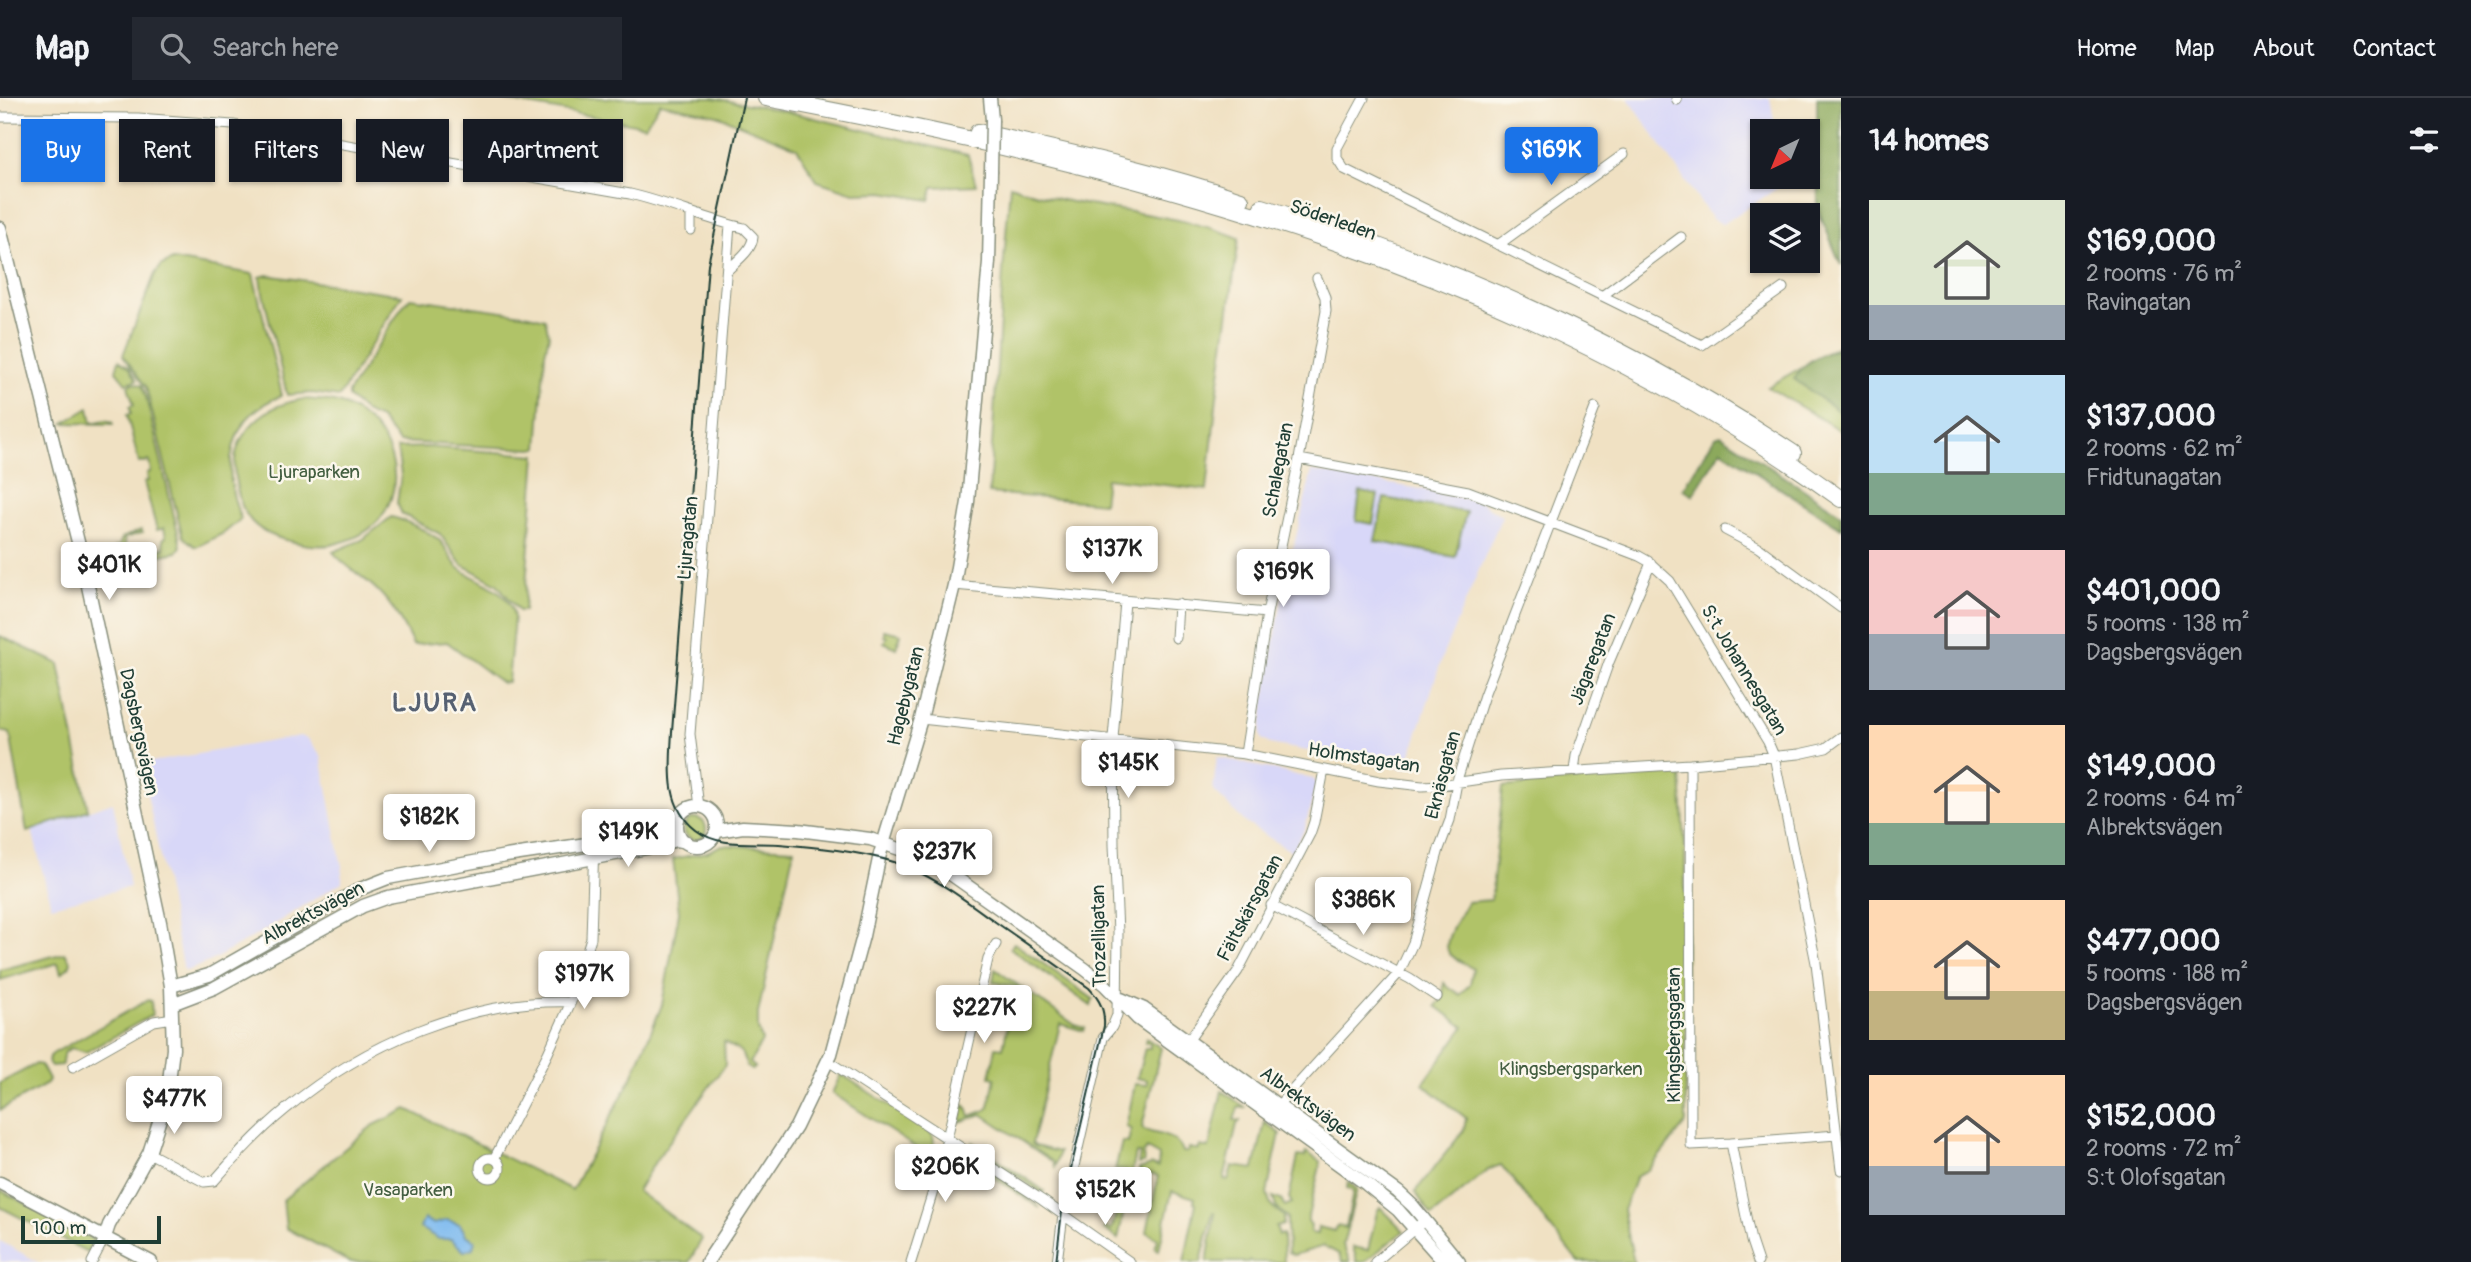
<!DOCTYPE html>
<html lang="en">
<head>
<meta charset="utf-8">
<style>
  body { margin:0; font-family:Pangolin,sans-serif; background:#242831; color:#f1f3f6; height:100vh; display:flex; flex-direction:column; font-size:26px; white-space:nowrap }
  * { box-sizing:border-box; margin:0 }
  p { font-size:23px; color:#9ea1a6 }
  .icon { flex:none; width:38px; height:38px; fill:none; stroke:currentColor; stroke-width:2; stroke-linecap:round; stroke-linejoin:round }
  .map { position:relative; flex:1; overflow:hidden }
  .sheet { display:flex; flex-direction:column; background:#171b24; width:630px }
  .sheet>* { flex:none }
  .top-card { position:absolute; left:21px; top:21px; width:665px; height:63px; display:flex; gap:14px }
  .needle { width:46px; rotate:223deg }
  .fabs { position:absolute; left:1750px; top:21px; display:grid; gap:14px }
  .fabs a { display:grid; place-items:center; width:70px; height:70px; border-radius:0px; background:#171b24; box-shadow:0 2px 5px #0004; font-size:35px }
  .scale { position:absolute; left:21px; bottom:18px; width:140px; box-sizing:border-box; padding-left:7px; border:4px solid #1f3d34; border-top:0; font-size:19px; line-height:24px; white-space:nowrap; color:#1f3d34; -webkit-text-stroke:5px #fbf7ec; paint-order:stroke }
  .price { position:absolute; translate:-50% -60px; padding:0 16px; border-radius:7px; background:#fff; color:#222; font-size:23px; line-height:46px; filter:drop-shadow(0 2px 4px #0008) }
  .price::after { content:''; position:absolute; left:50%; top:42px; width:21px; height:16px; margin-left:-10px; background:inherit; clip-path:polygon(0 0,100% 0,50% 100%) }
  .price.active { background:#1a73e8; color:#fff }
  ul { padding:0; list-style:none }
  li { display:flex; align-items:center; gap:21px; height:175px; padding:0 28px }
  li span { display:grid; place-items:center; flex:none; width:196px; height:140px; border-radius:0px; color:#555 }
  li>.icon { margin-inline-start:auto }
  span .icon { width:84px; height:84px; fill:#fffc; stroke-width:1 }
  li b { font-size:30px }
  h2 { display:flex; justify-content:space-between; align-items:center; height:84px; padding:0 28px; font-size:30px }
  .chip { padding:0 24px; border-radius:0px; background:#171b24; box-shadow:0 2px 5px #0004; font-size:24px; line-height:63px }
  .chip.active { background:#1a73e8; color:#fff }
  header { display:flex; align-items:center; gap:42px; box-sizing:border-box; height:98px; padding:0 35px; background:#171b24; border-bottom:2px solid #363941 }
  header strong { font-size:33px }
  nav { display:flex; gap:38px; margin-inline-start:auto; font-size:24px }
  .search { width:490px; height:63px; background:#242831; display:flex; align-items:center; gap:18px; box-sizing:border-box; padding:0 24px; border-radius:0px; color:#9ea1a6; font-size:26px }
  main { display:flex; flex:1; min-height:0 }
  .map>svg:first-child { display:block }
  .built { fill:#d8d7f8 }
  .green { fill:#b0c367; stroke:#68804e; stroke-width:2 }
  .forest { fill:#8ca95c; stroke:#567348; stroke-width:2 }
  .water { fill:#7cb9ef; stroke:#4e7b92; stroke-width:2 }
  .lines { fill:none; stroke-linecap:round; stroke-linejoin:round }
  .street-casing { stroke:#888f7c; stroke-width:11 }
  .secondary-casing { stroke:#888f7c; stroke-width:15 }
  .highway-casing { stroke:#888f7c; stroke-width:18 }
  .street { stroke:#fff; stroke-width:9 }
  .secondary { stroke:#fff; stroke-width:12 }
  .highway { stroke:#fff; stroke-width:16 }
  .tram { stroke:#1f3d34; stroke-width:2 }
  .secondary-bridge-casing { stroke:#888f7c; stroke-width:15; stroke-linecap:butt }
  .secondary-bridge { stroke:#fff; stroke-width:12 }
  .labels { text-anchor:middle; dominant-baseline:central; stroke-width:5; stroke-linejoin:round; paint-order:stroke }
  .street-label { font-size:19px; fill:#1f3d34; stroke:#fbf7ec }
  .park-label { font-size:19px; fill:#435e41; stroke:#fbf7ec }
  .district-label { font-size:26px; font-weight:bold; letter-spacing:2px; fill:#566172; stroke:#fbf7ec }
</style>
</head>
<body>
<header>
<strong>Map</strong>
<div class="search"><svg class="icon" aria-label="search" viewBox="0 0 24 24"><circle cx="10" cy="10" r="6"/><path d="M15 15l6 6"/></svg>Search here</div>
<nav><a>Home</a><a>Map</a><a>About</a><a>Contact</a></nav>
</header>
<main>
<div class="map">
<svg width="1841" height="1164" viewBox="0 0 1841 1164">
  <rect width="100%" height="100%" fill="#fbf7ec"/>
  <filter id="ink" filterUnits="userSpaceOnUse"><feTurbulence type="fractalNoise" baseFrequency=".0143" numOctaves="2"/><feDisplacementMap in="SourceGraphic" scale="14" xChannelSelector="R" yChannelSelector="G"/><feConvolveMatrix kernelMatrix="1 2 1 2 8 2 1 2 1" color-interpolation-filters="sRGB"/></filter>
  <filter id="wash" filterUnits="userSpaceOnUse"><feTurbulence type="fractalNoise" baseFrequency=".00686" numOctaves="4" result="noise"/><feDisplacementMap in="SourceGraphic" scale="28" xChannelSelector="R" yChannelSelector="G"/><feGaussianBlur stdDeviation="1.57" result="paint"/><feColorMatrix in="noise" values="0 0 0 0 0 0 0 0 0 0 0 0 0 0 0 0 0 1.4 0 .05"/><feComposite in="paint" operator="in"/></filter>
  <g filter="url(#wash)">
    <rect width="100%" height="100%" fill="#f0e1c3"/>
    <path class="built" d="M 1628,0 L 1770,0 L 1776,33 L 1762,33 L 1762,79 L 1784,79 L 1785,85 L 1723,126 L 1712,121 Z
      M 1312,373 L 1415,390 L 1481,404 L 1502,418 L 1444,554 L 1406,671 L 1270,646 L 1262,642 L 1260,636 L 1270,565 L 1286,480 Z
      M 300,638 L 308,641 L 321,658 L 342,769 L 342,784 L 260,835 L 211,863 L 186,873 L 183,871 L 141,666 Z
      M 1217,659 L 1314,681 L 1316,686 L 1305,730 L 1292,754 L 1246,725 L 1213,692 Z
      M 113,704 L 130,789 L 51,808 L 32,732 Z
      M 0,1143 L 38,1164 L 0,1164 Z"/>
    <path class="green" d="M 490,0 L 713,0 L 781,12 L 968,57 L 976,87 L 933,89 L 930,102 L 883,94 L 854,95 L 817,83 L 797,50 L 717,17 L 660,5 L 645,28 Z
      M 1010,87 C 1084,115 1166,110 1239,140 L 1217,298 L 1207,392 L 1106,380 L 1103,405 L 989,395 L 1003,174 Z
      M 173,162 L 253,176 L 281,293 L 281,298 C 227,318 221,373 241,421 L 224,435 L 196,449 L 183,439 L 181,432 L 146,289 L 123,257 L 155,176 L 162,167 Z
      M 267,177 L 402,197 L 339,299 L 312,295 L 287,297 L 261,187 L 260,179 Z
      M 410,200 L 530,217 L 545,221 L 549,237 L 545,255 L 538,350 L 532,351 L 399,344 L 380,321 L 366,315 L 348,299 L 348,295 L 402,209 Z
      M 1841,246 L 1841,333 L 1768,289 Z
      M 119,262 L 129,269 L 137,282 L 126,285 L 116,273 Z
      M 133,285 L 142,287 L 146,299 L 181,448 L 177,454 L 124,464 L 119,448 L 122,440 L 141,432 L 143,435 L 124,440 L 126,449 L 123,451 L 125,459 L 164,450 L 163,441 L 166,439 L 164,430 L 157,432 L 144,384 L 148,383 L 147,375 L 151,374 L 149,363 L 139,365 L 127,317 L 131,316 L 130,308 L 134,307 L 128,288 Z
      M 304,301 C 318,302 333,302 346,308 C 409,338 413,424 342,444 C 327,449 309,448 294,444 C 279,441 263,435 252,424 C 244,415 239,401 237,390 C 225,342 258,308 304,301 Z
      M 89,310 L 92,325 L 105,322 L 113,324 L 113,326 L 64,325 Z
      M 427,349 L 536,357 L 524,513 L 519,513 L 497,486 L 461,466 L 440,436 L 402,416 L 397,405 L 401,377 L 397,350 Z
      M 1360,394 L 1378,397 L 1373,426 L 1356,423 Z
      M 1384,400 L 1466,414 L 1455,459 L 1375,443 Z
      M 391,419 C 403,421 432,435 440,443 C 448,451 450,462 459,470 C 478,485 511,490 514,520 L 508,584 L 502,585 L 447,544 L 413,547 C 403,526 393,507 376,491 C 362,477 345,469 333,454 L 362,442 Z
      M 116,449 L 117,465 L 97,470 Z
      M 884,532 L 901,536 L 896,550 L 884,544 L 887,539 L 884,538 Z
      M 0,538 L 59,566 L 88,712 L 27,734 L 10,635 L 0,633 Z
      M 1681,675 L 1685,746 L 1686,1025 L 1649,1071 L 1636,1079 L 1623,1112 L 1634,1164 L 1578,1164 L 1501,1067 L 1489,1071 L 1432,1118 L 1415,1094 L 1464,1032 L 1466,1020 L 1423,986 L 1464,929 L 1436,908 L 1443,899 L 1444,885 L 1460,897 L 1470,886 L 1473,871 C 1466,866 1454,861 1449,855 C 1441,843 1462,815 1467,804 L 1491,802 L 1503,689 L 1611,678 Z
      M684 731a11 11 0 1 1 22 0a11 11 0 1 1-22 0Z
      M 722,747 L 794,751 L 758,915 L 758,931 L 762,943 L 750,965 L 755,969 L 752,972 L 747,969 L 741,954 L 724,944 L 725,967 L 656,1062 L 637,1093 L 702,1141 L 689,1164 L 349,1164 L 286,1130 L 283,1102 L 372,1028 L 407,1011 L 572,1092 L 632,979 L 662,907 L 679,814 L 673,761 L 707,754 Z
      M 1014,845 L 1093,901 L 1091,908 L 1010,850 Z
      M 65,855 L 71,864 L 69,869 L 61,875 L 58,865 L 0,882 L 0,872 Z
      M 995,871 L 1075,927 L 1085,930 L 1084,933 L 1060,926 L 1032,1045 L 1035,1048 L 1059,1054 L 1055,1069 L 1053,1064 L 982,1016 L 960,1024 L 964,1007 L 966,1008 L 970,1018 L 986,1012 L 989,1009 L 995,980 L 990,979 L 996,949 L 1003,950 L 1014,897 L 1026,897 L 1016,889 L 993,884 Z
      M 148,902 L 151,903 L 152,917 L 86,954 L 71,950 C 63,954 62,958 62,967 L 51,968 L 48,964 L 49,959 L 54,955 Z
      M 1146,940 L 1161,950 L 1142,1029 L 1144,1032 C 1158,1037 1179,1038 1183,1054 L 1188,1054 L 1189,1050 L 1199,1052 L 1200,1048 L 1209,1050 L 1222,993 L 1245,1009 L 1238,1010 L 1234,1022 L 1240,1023 L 1237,1026 L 1224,1081 L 1228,1082 L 1232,1068 L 1254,1071 L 1265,1024 L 1280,1036 L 1267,1095 L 1271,1108 L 1284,1118 L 1283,1127 L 1276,1129 L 1279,1137 L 1283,1136 L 1284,1164 L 1252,1164 L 1249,1162 L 1248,1164 L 1207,1164 L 1215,1115 L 1213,1114 L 1201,1164 L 1184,1164 L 1196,1105 L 1194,1104 L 1195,1100 L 1172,1093 L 1159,1152 L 1155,1150 L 1158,1141 L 1147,1134 L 1158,1078 L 1139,1074 L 1139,1071 L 1152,1067 L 1158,1069 L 1159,1058 L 1147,1051 L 1143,1056 L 1144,1065 L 1138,1066 L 1140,1055 L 1136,1055 L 1118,1141 L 1104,1131 L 1106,1129 L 1111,1132 L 1116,1116 L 1108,1115 L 1116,1079 L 1125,1081 L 1126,1073 L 1115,1072 L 1122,1044 L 1128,1045 L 1131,1031 L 1126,1029 L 1135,986 L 1147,987 L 1147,982 L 1137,980 L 1145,950 L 1150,950 L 1150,945 L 1145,945 Z
      M 36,966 L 41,967 L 49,982 L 47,986 L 0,1012 L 0,985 Z
      M 841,976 L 929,1033 C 937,1041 933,1049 930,1059 L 832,995 Z
      M 973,1044 L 1044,1093 L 1041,1095 L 971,1046 Z
      M 1306,1054 L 1321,1064 L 1308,1118 L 1308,1123 L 1311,1127 L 1310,1135 L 1317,1136 L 1318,1129 L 1335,1133 L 1337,1128 L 1346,1130 L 1353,1094 L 1351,1091 L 1347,1090 L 1348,1084 L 1357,1091 L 1343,1147 L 1350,1164 L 1342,1164 L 1339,1156 L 1324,1148 L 1294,1157 L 1288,1154 L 1287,1119 L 1276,1109 L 1273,1099 L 1281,1102 L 1285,1108 L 1292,1105 L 1289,1100 L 1298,1058 L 1305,1059 Z
      M 966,1055 L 1021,1094 L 1040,1110 L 963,1059 Z
      M 0,1092 L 94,1142 L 87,1154 L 0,1109 Z
      M 1380,1109 L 1404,1133 L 1364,1164 L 1357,1164 L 1353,1149 L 1368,1152 L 1377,1114 Z"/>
    <path class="forest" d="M 1817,0 L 1841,0 L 1841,167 L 1818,112 Z
      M 1841,249 L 1841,315 L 1794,281 C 1804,262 1822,256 1841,249 Z
      M 1721,337 L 1841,416 L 1841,430 L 1721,352 L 1693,397 L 1683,391 L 1715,339 Z"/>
    <path class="water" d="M 424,1121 L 434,1126 L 447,1122 L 460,1126 L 466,1137 L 475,1142 L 473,1150 L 464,1153 L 451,1141 L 439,1141 L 420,1130 Z"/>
  </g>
  <g filter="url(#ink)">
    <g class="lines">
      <g class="street-casing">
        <path id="street" d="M 1364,0 L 1337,50 L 1337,60 L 1344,71 L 1702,247 L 1783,190
          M 1676,0 L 1677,2
          M 0,19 L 138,20 L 233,27 L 630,96 C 669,105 705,121 744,130 L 753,139 C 752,153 736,163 727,173
          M 691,132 L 691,115
          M 1498,147 L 1624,56
          M 1602,198 L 1681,139
          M 1299,361 L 1468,393 L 1639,458 L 1648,463 L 1670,483 L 1768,644 L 1774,658 L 1816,865 L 1841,1072
          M 1725,432 L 1759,450 L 1841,510
          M 954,487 L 1267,515
          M 1176,540 L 1178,506
          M 921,621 L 1245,656 L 1379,683 L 1422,688 L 1440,687 L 1501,678 L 1690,666 L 1799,656 L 1826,650 L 1841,639
          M 1245,656 L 1267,515 L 1299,361 L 1326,213 L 1325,199 L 1317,180
          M 1690,666 L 1691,1047 L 1731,1045 L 1751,1143 L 1758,1164
          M 1574,673 L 1576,658 L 1609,564 L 1651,465
          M 699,709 L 690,636 L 730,127
          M 1271,807 L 1410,881 L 1437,899
          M 1186,946 L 1238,873 L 1310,736 L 1314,724 L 1324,672
          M 828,963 L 1042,1102 L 1130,1164
          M 73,969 L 154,923 L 173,920
          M 1276,1010 L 1399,875 L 1413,845 L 1439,751 L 1450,722 L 1458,679 L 1484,597 L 1595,310
          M 1731,1045 L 1837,1037
          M 149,1055 L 204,1084 L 214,1083 C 236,1058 260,1032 286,1011 C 365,946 468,901 571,904
          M480 1070a10 10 0 1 1 20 0a10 10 0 1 1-20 0Z
          M 494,1061 L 548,955 L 571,904 L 578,881 L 591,840 L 594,744
          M 92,1164 L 105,1139
          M 911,1164 L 940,1071 L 988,861 L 996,846
          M 1057,1164 L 1063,1117 L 1103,940 L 1112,929 L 1117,917 L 1118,834 L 1114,747 L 1113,640 L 1125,504
          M 1375,1164 L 1425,1122"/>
      </g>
      <g class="secondary-casing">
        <path id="secondary" d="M 990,0 L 992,22
          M 0,130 L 82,460 L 160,824 L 171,888 L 173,951 L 167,999 L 149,1055 L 109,1127 L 105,1139
          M677 728a20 20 0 1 1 40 0a20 20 0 1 1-40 0Z
          M 717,733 L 743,729 L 798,732 L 870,741 L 920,758 L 945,772 L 1085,871 L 1105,887 L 1138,921 L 1366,1086 L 1398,1112 L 1444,1164
          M 171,888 L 209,877 L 360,791 L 388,780 L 506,758 L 667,734 L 677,726
          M 1121,901 L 1144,911 L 1398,1094 L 1413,1108 L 1459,1164
          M 172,906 L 214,890 L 363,808 L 388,799 L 647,750 L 677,742 L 687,744
          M 0,1085 L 151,1164
          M 707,1164 L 796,1029 L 831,956 L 863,838 L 880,756 L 921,621 L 954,487 L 968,404 L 989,164 L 991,74"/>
      </g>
      <g class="highway-casing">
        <path id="highway" d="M 766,0 C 1142,70 1527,172 1841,401
          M 978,34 C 1067,54 1155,73 1241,102
          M 1262,109 C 1450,167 1629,246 1793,355"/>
      </g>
      <use href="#street" class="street"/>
      <use href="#secondary" class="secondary"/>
      <use href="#highway" class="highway"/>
      <path class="tram" d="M 744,0 L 708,166 L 672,634 C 670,669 665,708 696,732 C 719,750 751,744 779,746 C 816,749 858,753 894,764 C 931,776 962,800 994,823 C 1026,845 1058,868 1089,890 C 1100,902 1105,912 1104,928 L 1063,1105 L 1056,1164"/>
      <g class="secondary-bridge-casing">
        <path id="secondary-bridge" d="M 991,74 L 992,22"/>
      </g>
      <use href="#secondary-bridge" class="secondary-bridge"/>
    </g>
  </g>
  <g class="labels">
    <g class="street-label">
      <text transform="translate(1333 122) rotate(19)">Söderleden</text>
      <text transform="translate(1278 372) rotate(-79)">Schalegatan</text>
      <text transform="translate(688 440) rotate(-85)">Ljuragatan</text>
      <text transform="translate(1593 561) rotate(-69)">Jägaregatan</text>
      <text transform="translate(1744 572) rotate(59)">S:t Johannesgatan</text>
      <text transform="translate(906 598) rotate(-76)">Hagebygatan</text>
      <text transform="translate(139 634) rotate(78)">Dagsbergsvägen</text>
      <text transform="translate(1364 660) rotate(9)">Holmstagatan</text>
      <text transform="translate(1443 677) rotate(-75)">Eknäsgatan</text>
      <text transform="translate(1250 810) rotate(-62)">Fältskärsgatan</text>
      <text transform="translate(313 815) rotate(-28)">Albrektsvägen</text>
      <text transform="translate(1099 838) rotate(-91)">Trozelligatan</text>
      <text transform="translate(1674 937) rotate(-90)">Klingsbergsgatan</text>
      <text transform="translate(1308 1006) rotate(36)">Albrektsvägen</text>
    </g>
    <g class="park-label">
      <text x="314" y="374">Ljuraparken</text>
      <text x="1571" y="971">Klingsbergsparken</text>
      <text x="408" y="1092">Vasaparken</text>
    </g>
    <g class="district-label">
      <text x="435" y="605">LJURA</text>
    </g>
  </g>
</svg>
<div class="fabs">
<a><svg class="needle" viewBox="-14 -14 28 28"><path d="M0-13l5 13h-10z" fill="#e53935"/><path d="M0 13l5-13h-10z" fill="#9ea1a6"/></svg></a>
<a><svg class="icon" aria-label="layers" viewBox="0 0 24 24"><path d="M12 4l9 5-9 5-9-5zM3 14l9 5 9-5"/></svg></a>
</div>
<div class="scale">100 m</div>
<b class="price active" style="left:1551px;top:89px">$169K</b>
<b class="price" style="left:1112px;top:488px">$137K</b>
<b class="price" style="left:109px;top:504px">$401K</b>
<b class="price" style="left:1283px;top:511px">$169K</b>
<b class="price" style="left:1128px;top:702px">$145K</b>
<b class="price" style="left:429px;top:756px">$182K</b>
<b class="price" style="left:628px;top:771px">$149K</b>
<b class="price" style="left:944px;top:791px">$237K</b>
<b class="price" style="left:1363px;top:839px">$386K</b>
<b class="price" style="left:584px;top:913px">$197K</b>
<b class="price" style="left:984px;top:947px">$227K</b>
<b class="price" style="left:174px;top:1038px">$477K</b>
<b class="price" style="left:945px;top:1106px">$206K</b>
<b class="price" style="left:1105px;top:1129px">$152K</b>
<div class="top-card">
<a class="chip active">Buy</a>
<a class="chip">Rent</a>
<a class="chip">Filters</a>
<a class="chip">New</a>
<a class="chip">Apartment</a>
</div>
</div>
<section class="sheet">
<h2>14 homes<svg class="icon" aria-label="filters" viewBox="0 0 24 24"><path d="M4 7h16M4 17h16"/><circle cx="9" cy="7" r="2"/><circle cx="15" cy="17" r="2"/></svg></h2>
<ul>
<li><span style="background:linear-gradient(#dfe7d0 75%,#9aa5b1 0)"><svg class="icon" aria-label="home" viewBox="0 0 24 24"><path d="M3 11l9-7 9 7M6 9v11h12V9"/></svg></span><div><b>$169,000</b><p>2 rooms · 76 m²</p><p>Ravingatan</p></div></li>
<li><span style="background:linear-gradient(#bfe0f5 70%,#7fa58c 0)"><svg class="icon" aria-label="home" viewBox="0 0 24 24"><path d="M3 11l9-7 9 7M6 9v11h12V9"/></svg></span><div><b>$137,000</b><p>2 rooms · 62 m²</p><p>Fridtunagatan</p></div></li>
<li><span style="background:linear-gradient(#f6c9c9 60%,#9aa5b1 0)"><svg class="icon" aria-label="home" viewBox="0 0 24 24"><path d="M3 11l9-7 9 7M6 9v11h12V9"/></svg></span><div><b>$401,000</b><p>5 rooms · 138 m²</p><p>Dagsbergsvägen</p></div></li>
<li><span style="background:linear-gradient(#ffd9b3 70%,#7fa58c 0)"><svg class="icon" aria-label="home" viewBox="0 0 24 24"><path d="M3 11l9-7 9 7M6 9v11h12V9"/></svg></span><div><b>$149,000</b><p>2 rooms · 64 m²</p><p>Albrektsvägen</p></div></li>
<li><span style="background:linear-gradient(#ffd9b3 65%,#c2b280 0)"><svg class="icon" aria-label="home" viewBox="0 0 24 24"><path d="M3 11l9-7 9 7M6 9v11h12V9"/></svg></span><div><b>$477,000</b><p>5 rooms · 188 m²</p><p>Dagsbergsvägen</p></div></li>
<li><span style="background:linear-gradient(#ffd9b3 65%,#9aa5b1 0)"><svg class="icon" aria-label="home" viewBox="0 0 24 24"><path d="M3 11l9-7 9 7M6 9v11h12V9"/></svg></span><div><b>$152,000</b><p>2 rooms · 72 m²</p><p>S:t Olofsgatan</p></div></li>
</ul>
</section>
</main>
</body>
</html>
